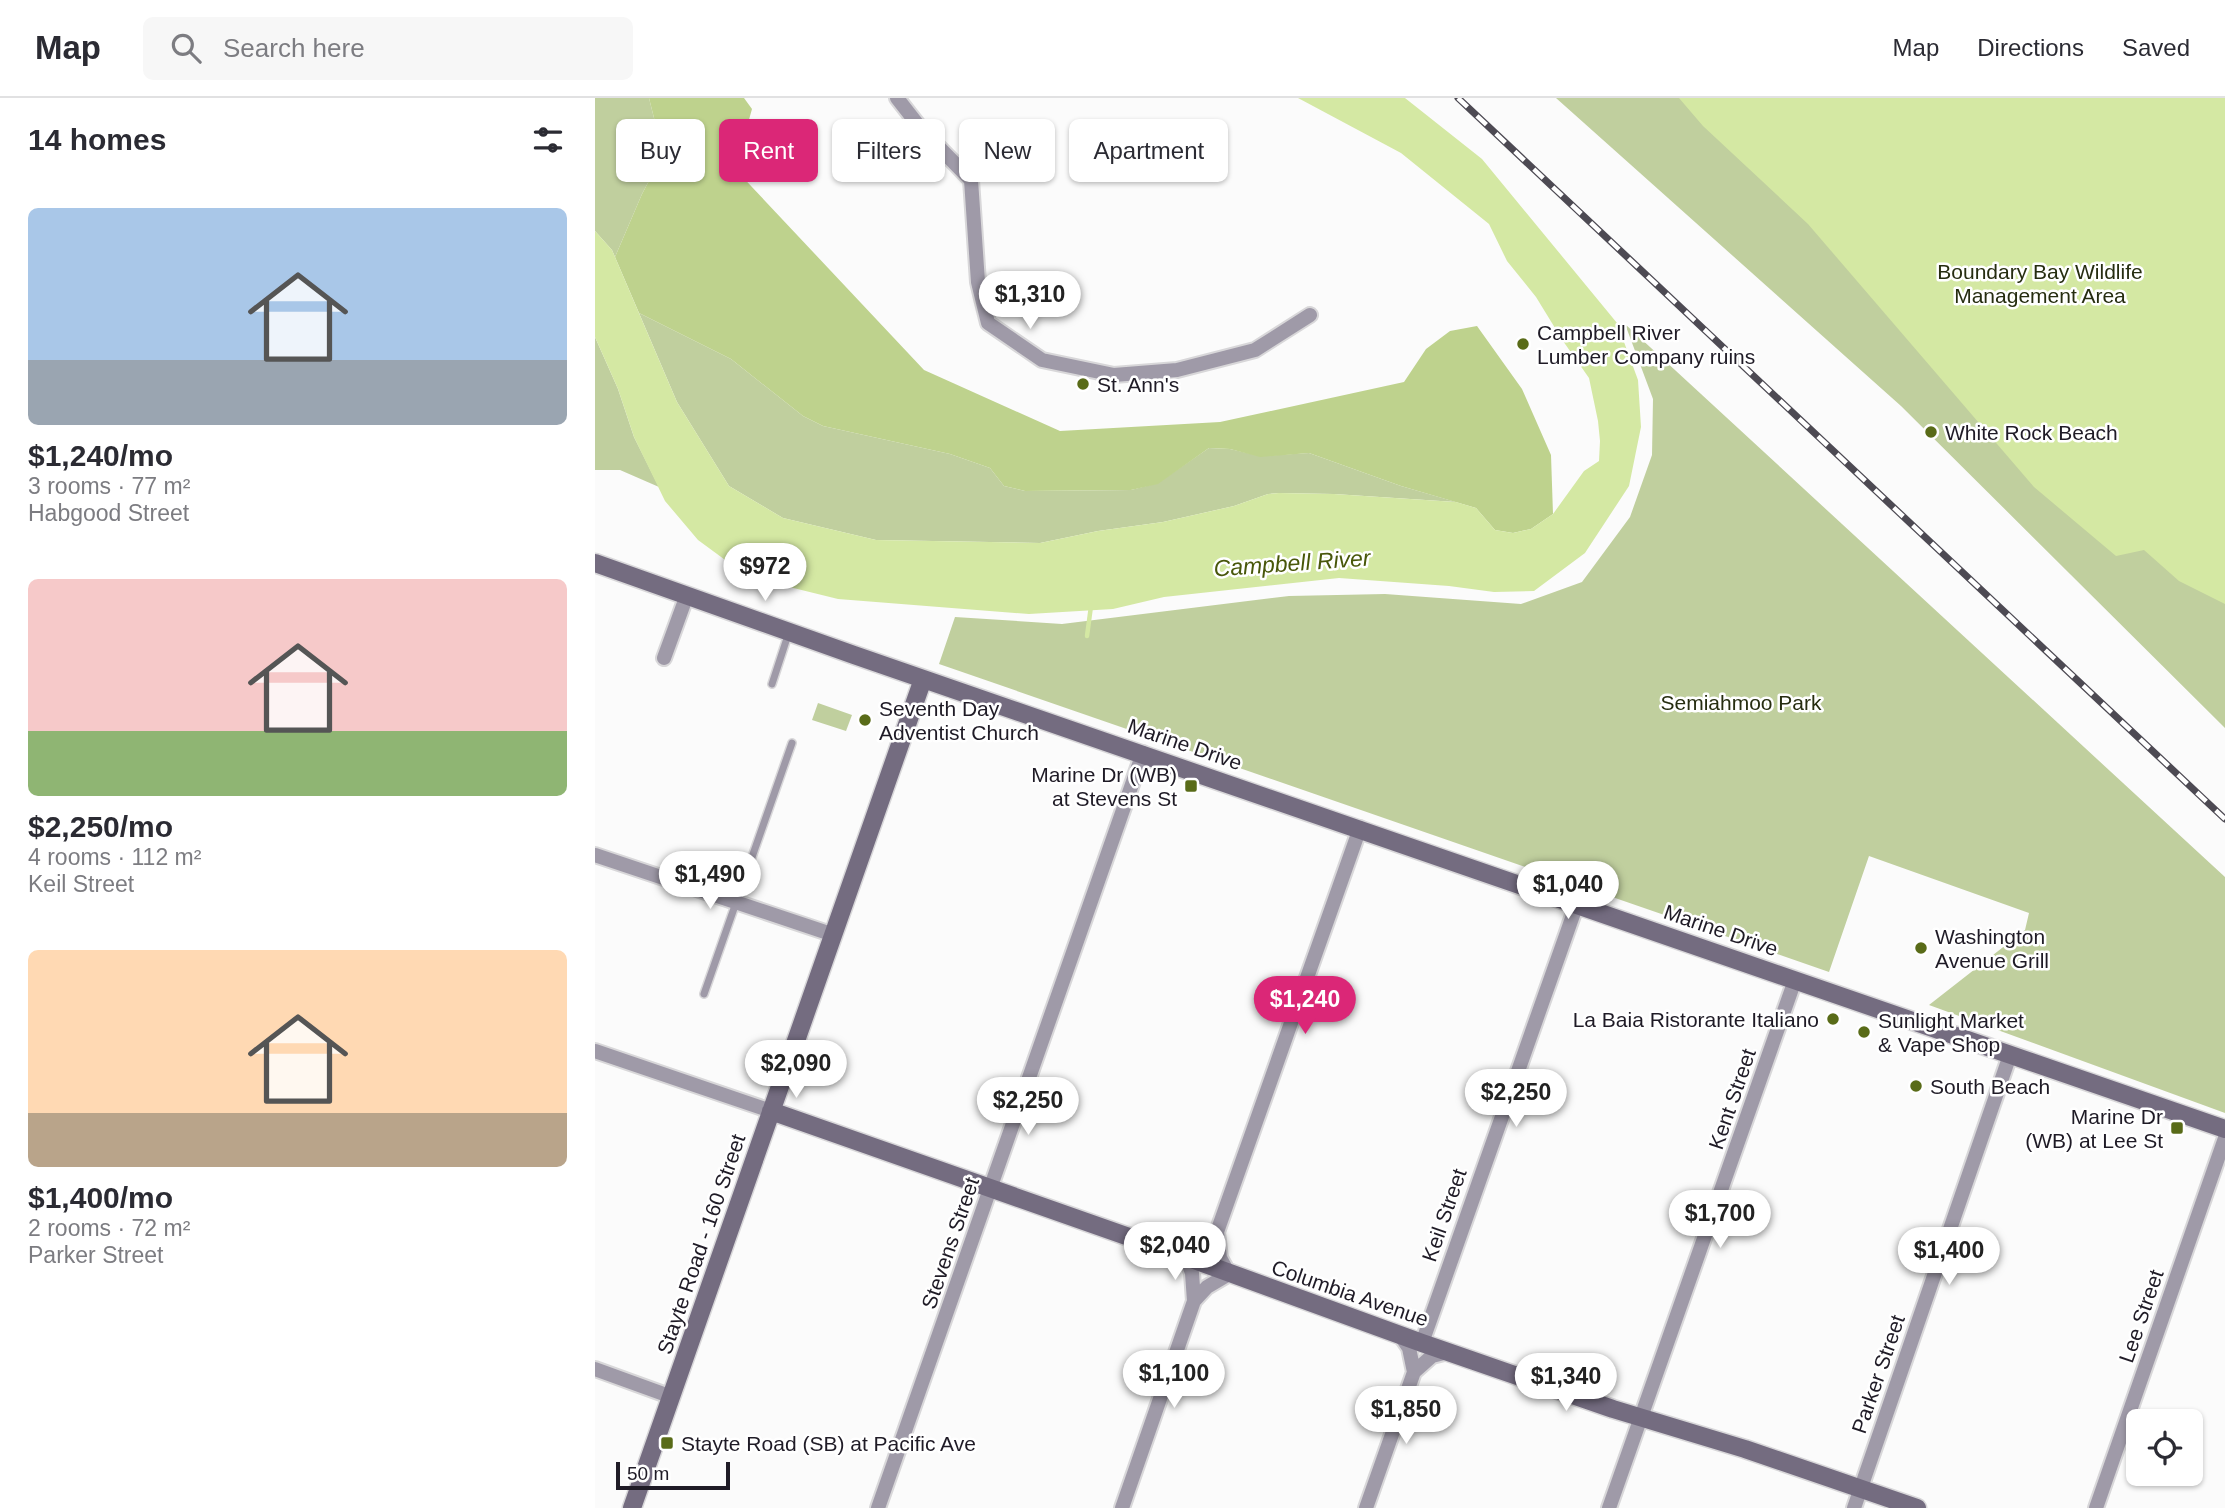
<!DOCTYPE html>
<html lang="en">
<head>
<meta charset="utf-8">
<style>
  body { margin:0; font-family:Helvetica,sans-serif; background:#f7f7f7; color:#2b2b33; height:100vh; display:flex; flex-direction:column; font-size:26px; white-space:nowrap }
  * { box-sizing:border-box; margin:0 }
  p { font-size:23px; color:#7c7c81 }
  .icon { flex:none; width:38px; height:38px; fill:none; stroke:currentColor; stroke-width:2; stroke-linecap:round; stroke-linejoin:round }
  .map { position:relative; flex:1; overflow:hidden }
  .drawer { display:flex; flex-direction:column; background:#fff; width:595px }
  .drawer>* { flex:none }
  .hud { position:absolute; left:21px; top:21px; width:665px; height:63px; display:flex; gap:14px }
  .tools { position:absolute; left:1531px; top:1311px; display:grid; gap:14px }
  .tools a { display:grid; place-items:center; width:77px; height:77px; border-radius:10px; background:#fff; box-shadow:0 2px 5px #0004; font-size:35px }
  .scale { position:absolute; left:21px; bottom:18px; width:114px; box-sizing:border-box; padding-left:7px; border:4px solid #1f1b26; border-top:0; font-size:19px; line-height:24px; white-space:nowrap; color:#1f1b26; -webkit-text-stroke:5px #fff; paint-order:stroke }
  .price { position:absolute; translate:-50% -60px; padding:0 16px; border-radius:24px; background:#fff; color:#222; font-size:23px; line-height:46px; filter:drop-shadow(0 2px 4px #0008) }
  .price::after { content:''; position:absolute; left:50%; top:42px; width:21px; height:16px; margin-left:-10px; background:inherit; clip-path:polygon(0 0,100% 0,50% 100%) }
  .price.on { background:#db2777; color:#fff }
  ul { padding:0; list-style:none }
  li { display:grid; align-content:center; gap:14px; height:371px; padding:0 28px }
  li span { display:grid; place-items:center; height:217px; border-radius:10px; color:#555 }
  li>.icon { margin-inline-start:auto }
  span .icon { width:126px; height:126px; fill:#fffc; stroke-width:1 }
  li b { font-size:30px }
  h2 { display:flex; justify-content:space-between; align-items:center; height:84px; padding:0 28px; font-size:30px }
  .pill { padding:0 24px; border-radius:10px; background:#fff; box-shadow:0 2px 5px #0004; font-size:24px; line-height:63px }
  .pill.on { background:#db2777; color:#fff }
  header { display:flex; align-items:center; gap:42px; box-sizing:border-box; height:98px; padding:0 35px; background:#fff; border-bottom:2px solid #e1e1e2 }
  header strong { font-size:33px }
  nav { display:flex; gap:38px; margin-inline-start:auto; font-size:24px }
  .search { width:490px; height:63px; background:#f7f7f7; display:flex; align-items:center; gap:18px; box-sizing:border-box; padding:0 24px; border-radius:10px; color:#7c7c81; font-size:26px }
  main { display:flex; flex:1; min-height:0 }
  .map>svg:first-child { display:block }
  .green { fill:#c0cf9e }
  .forest { fill:#bed28d }
  .water { fill:#d4e8a3 }
  .lines { fill:none; stroke-linecap:round; stroke-linejoin:round }
  .stream { stroke:#d4e8a3; stroke-width:4.5 }
  .lane-casing { stroke:#d8d7d9; stroke-width:10 }
  .street-casing { stroke:#d8d7d9; stroke-width:18 }
  .secondary-casing { stroke:#d8d7d9; stroke-width:21 }
  .lane { stroke:#9f9aa8; stroke-width:7 }
  .street { stroke:#9f9aa8; stroke-width:14 }
  .secondary { stroke:#746c80; stroke-width:18 }
  .rail-casing { stroke:#4d4a53; stroke-width:7 }
  .rail { stroke:#fff; stroke-width:4.5; stroke-dasharray:13; stroke-linecap:butt }
  .poi-dot { fill:#596b18; stroke:#fff; stroke-width:2.5 }
  .labels { text-anchor:middle; dominant-baseline:central; stroke-width:5; stroke-linejoin:round; paint-order:stroke }
  .park-label { font-size:21px; fill:#262d10; stroke:#fff }
  .poi-label { font-size:21px; fill:#1f1b26; stroke:#fff; text-anchor:start }
  .street-label { font-size:21px; fill:#1f1b26; stroke:#fff }
  .water-label { font-size:23px; font-style:italic; fill:#48570a; stroke:#fff }
</style>
</head>
<body>
<header>
<strong>Map</strong>
<div class="search"><svg class="icon" aria-label="search" viewBox="0 0 24 24"><circle cx="10" cy="10" r="6"/><path d="M15 15l6 6"/></svg>Search here</div>
<nav><a>Map</a><a>Directions</a><a>Saved</a></nav>
</header>
<main>
<section class="drawer">
<h2>14 homes<svg class="icon" aria-label="filters" viewBox="0 0 24 24"><path d="M4 7h16M4 17h16"/><circle cx="9" cy="7" r="2"/><circle cx="15" cy="17" r="2"/></svg></h2>
<ul>
<li><span style="background:linear-gradient(#a9c7e8 70%,#9aa5b1 0)"><svg class="icon" aria-label="home" viewBox="0 0 24 24"><path d="M3 11l9-7 9 7M6 9v11h12V9"/></svg></span><div><b>$1,240/mo</b><p>3 rooms · 77 m²</p><p>Habgood Street</p></div></li>
<li><span style="background:linear-gradient(#f6c9c9 70%,#8fb573 0)"><svg class="icon" aria-label="home" viewBox="0 0 24 24"><path d="M3 11l9-7 9 7M6 9v11h12V9"/></svg></span><div><b>$2,250/mo</b><p>4 rooms · 112 m²</p><p>Keil Street</p></div></li>
<li><span style="background:linear-gradient(#ffd9b3 75%,#b9a48a 0)"><svg class="icon" aria-label="home" viewBox="0 0 24 24"><path d="M3 11l9-7 9 7M6 9v11h12V9"/></svg></span><div><b>$1,400/mo</b><p>2 rooms · 72 m²</p><p>Parker Street</p></div></li>
</ul>
</section>
<div class="map">
<svg width="1630" height="1410" viewBox="0 0 1630 1410">
  <rect width="100%" height="100%" fill="#fbfbfb"/>
  <path class="green" d="M 0,0 L 54,0 L 60,24 L 65,62 L 47,96 L 20,159 L 17,152 L 0,133 Z
    M 961,0 L 1630,0 L 1630,630 L 1306,308 Z
    M 44,215 L 136,261 L 208,318 L 228,328 L 355,356 L 395,370 L 409,388 L 430,393 L 536,392 L 563,385 L 614,350 L 635,351 L 665,358 L 714,355 L 806,388 L 861,404 L 739,396 L 684,395 L 673,396 L 639,408 L 568,424 L 503,433 L 445,445 L 281,442 L 188,420 L 134,388 L 82,304 Z
    M 1030,226 L 1630,779 L 1630,1015 L 1334,907 L 1430,832 L 1434,815 L 1274,758 L 1234,874 L 344,566 L 360,519 L 467,526 L 694,498 L 790,496 L 926,506 L 987,484 L 1035,419 L 1057,357 L 1058,301 Z
    M 0,239 L 23,291 L 39,339 L 64,389 L 25,372 L 0,372 Z
    M 223,605 L 257,617 L 251,633 L 217,622 Z"/>
  <path class="forest" d="M 54,0 L 149,0 L 157,11 L 140,71 L 329,272 L 465,333 L 625,324 L 809,284 L 831,251 L 855,233 L 882,228 L 927,291 L 956,357 L 958,416 L 936,431 L 918,435 L 900,432 L 881,410 L 806,388 L 714,355 L 665,359 L 635,351 L 614,350 L 563,386 L 536,392 L 430,393 L 409,388 L 395,370 L 355,356 L 228,328 L 208,318 L 136,261 L 44,215 L 20,159 L 47,96 L 65,62 L 60,24 Z"/>
  <path class="water" d="M 703,0 L 810,0 L 887,61 L 1022,225 L 1043,282 L 1046,329 L 1034,388 L 990,455 L 939,493 L 899,494 L 854,488 L 744,480 L 569,499 L 518,511 L 434,516 L 243,501 L 166,482 L 137,467 L 103,442 L 70,403 L 39,339 L 23,291 L 0,239 L 0,133 L 17,152 L 82,304 L 134,388 L 188,420 L 281,442 L 445,445 L 503,433 L 568,424 L 639,408 L 673,396 L 684,395 L 739,396 L 861,404 L 881,410 L 900,432 L 918,435 L 936,431 L 958,416 L 989,373 L 1004,363 L 1005,343 L 1003,323 L 994,280 L 968,243 L 941,199 L 912,163 L 894,126 L 806,55 Z
    M 1084,0 L 1630,0 L 1630,506 L 1584,483 L 1549,452 L 1521,458 L 1439,389 L 1213,126 L 1108,28 Z"/>
  <g class="lines">
    <path class="stream" d="M 492,538 L 496,508"/>
    <g class="lane-casing">
      <path id="lane" d="M 177,586 L 194,534
        M 109,896 L 197,645"/>
    </g>
    <g class="street-casing">
      <path id="street" d="M 302,0 L 327,32 L 376,82 L 383,184 L 393,225 L 447,262 L 519,277 L 582,272 L 660,252 L 715,217
        M 69,560 L 92,497
        M 0,757 L 239,837
        M 0,953 L 176,1013
        M 599,1203 L 612,1189 L 634,1176 L 625,1160 L 622,1134
        M 805,1237 L 814,1250 L 819,1274
        M 827,1245 L 982,806
        M 0,1271 L 77,1299
        M 283,1410 L 548,655
        M 527,1410 L 599,1203 L 597,1175 L 591,1159 L 610,1148 L 622,1134 L 765,730
        M 771,1410 L 819,1274 L 837,1258 L 853,1254
        M 1014,1410 L 1200,882
        M 1259,1410 L 1415,957
        M 1501,1410 L 1630,1040"/>
    </g>
    <g class="secondary-casing">
      <path id="secondary" d="M 0,465 L 259,557 L 1630,1031
        M 176,1013 L 591,1159 L 827,1245 L 1018,1311 L 1150,1351 L 1322,1410
        M 37,1410 L 328,581"/>
    </g>
    <use href="#lane" class="lane"/>
    <use href="#street" class="street"/>
    <use href="#secondary" class="secondary"/>
    <g class="rail-casing">
      <path id="rail" d="M 863,0 L 1630,721"/>
    </g>
    <use href="#rail" class="rail"/>
  </g>
  <g class="poi-dot">
    <circle cx="928" cy="246" r="7"/>
    <circle cx="488" cy="286" r="7"/>
    <circle cx="1336" cy="334" r="7"/>
    <circle cx="270" cy="622" r="7"/>
    <rect x="589" y="681" width="14" height="14" rx="3.5"/>
    <circle cx="1326" cy="850" r="7"/>
    <circle cx="1238" cy="921" r="7"/>
    <circle cx="1269" cy="934" r="7"/>
    <circle cx="1321" cy="988" r="7"/>
    <rect x="1575" y="1023" width="14" height="14" rx="3.5"/>
    <rect x="65" y="1338" width="14" height="14" rx="3.5"/>
  </g>
  <g class="labels">
    <g class="park-label">
      <text x="1445" y="173">Boundary Bay Wildlife<tspan x="1445" dy="24">Management Area</tspan></text>
      <text x="1146" y="604">Semiahmoo Park</text>
    </g>
    <g class="poi-label">
      <text x="942" y="234">Campbell River<tspan x="942" dy="24">Lumber Company ruins</tspan></text>
      <text x="502" y="286">St. Ann's</text>
      <text x="1350" y="334">White Rock Beach</text>
      <text x="284" y="610">Seventh Day<tspan x="284" dy="24">Adventist Church</tspan></text>
      <text x="582" y="676" text-anchor="end">Marine Dr (WB)<tspan x="582" dy="24">at Stevens St</tspan></text>
      <text x="1340" y="838">Washington<tspan x="1340" dy="24">Avenue Grill</tspan></text>
      <text x="1224" y="921" text-anchor="end">La Baia Ristorante Italiano</text>
      <text x="1283" y="922">Sunlight Market<tspan x="1283" dy="24">&amp; Vape Shop</tspan></text>
      <text x="1335" y="988">South Beach</text>
      <text x="1568" y="1018" text-anchor="end">Marine Dr<tspan x="1568" dy="24">(WB) at Lee St</tspan></text>
      <text x="86" y="1345">Stayte Road (SB) at Pacific Ave</text>
    </g>
    <g class="street-label">
      <text transform="translate(590 646) rotate(19)">Marine Drive</text>
      <text transform="translate(1126 832) rotate(19)">Marine Drive</text>
      <text transform="translate(1137 1001) rotate(-71)">Kent Street</text>
      <text transform="translate(849 1117) rotate(-71)">Keil Street</text>
      <text transform="translate(355 1145) rotate(-71)">Stevens Street</text>
      <text transform="translate(106 1146) rotate(-71)">Stayte Road - 160 Street</text>
      <text transform="translate(755 1195) rotate(19)">Columbia Avenue</text>
      <text transform="translate(1546 1218) rotate(-71)">Lee Street</text>
      <text transform="translate(1283 1276) rotate(-71)">Parker Street</text>
    </g>
    <g class="water-label">
      <text transform="translate(697 465) rotate(-4)">Campbell River</text>
    </g>
  </g>
</svg>
<div class="tools">
<a><svg class="icon" aria-label="locate" viewBox="0 0 24 24"><circle cx="12" cy="12" r="6"/><path d="M12 2v4M12 18v4M2 12h4M18 12h4"/></svg></a>
</div>
<div class="scale">50 m</div>
<b class="price" style="left:435px;top:233px">$1,310</b>
<b class="price" style="left:170px;top:505px">$972</b>
<b class="price" style="left:115px;top:813px">$1,490</b>
<b class="price" style="left:973px;top:823px">$1,040</b>
<b class="price on" style="left:710px;top:938px">$1,240</b>
<b class="price" style="left:201px;top:1002px">$2,090</b>
<b class="price" style="left:921px;top:1031px">$2,250</b>
<b class="price" style="left:433px;top:1039px">$2,250</b>
<b class="price" style="left:1125px;top:1152px">$1,700</b>
<b class="price" style="left:580px;top:1184px">$2,040</b>
<b class="price" style="left:1354px;top:1189px">$1,400</b>
<b class="price" style="left:579px;top:1312px">$1,100</b>
<b class="price" style="left:971px;top:1315px">$1,340</b>
<b class="price" style="left:811px;top:1348px">$1,850</b>
<div class="hud">
<a class="pill">Buy</a>
<a class="pill on">Rent</a>
<a class="pill">Filters</a>
<a class="pill">New</a>
<a class="pill">Apartment</a>
</div>
</div>
</main>
</body>
</html>
